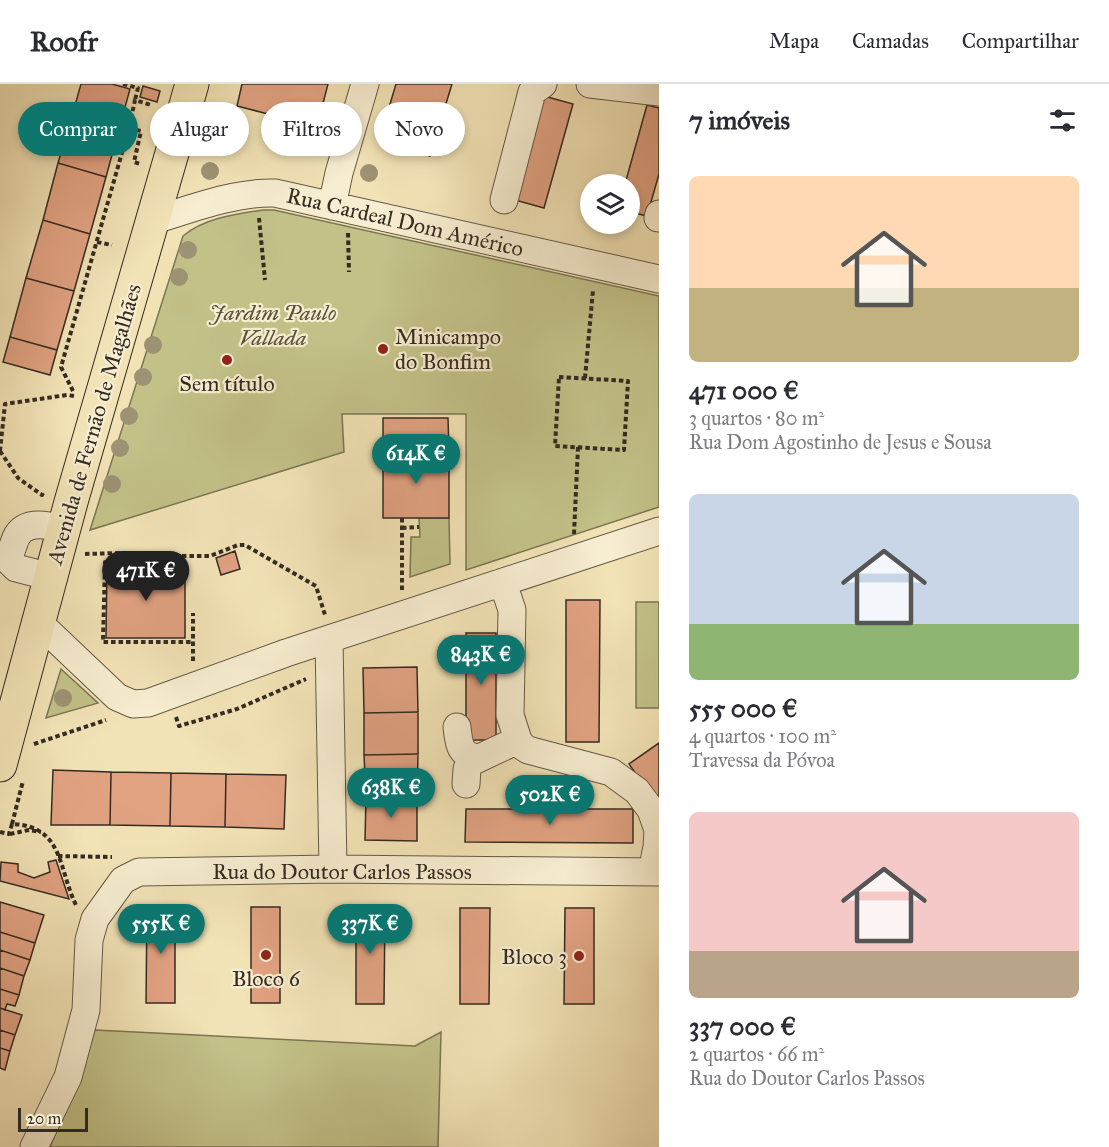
<!DOCTYPE html>
<html lang="pt">
<head>
<meta charset="utf-8">
<style>
  body { margin:0; font-family:"IM FELL Great Primer",serif; background:#f2f2f3; color:#2b2b33; height:100vh; display:flex; flex-direction:column; font-size:22px; white-space:nowrap }
  * { box-sizing:border-box; margin:0 }
  p { font-size:20px; color:#7c7c81 }
  .icon { flex:none; width:33px; height:33px; fill:none; stroke:currentColor; stroke-width:2; stroke-linecap:round; stroke-linejoin:round }
  .map { position:relative; flex:1; overflow:hidden }
  .side { display:flex; flex-direction:column; background:#fff; width:450px }
  .side>* { flex:none }
  .top-card { position:absolute; left:18px; top:18px; width:550px; height:54px; display:flex; gap:12px }
  .fabs { position:absolute; left:580px; top:90px; display:grid; gap:12px }
  .fabs a { display:grid; place-items:center; width:60px; height:60px; border-radius:50%; background:#fff; box-shadow:0 3px 9px #0003; font-size:30px }
  .scale { position:absolute; left:18px; bottom:15px; width:70px; box-sizing:border-box; padding-left:6px; border:3px solid #342b22; border-top:0; font-size:16px; line-height:21px; white-space:nowrap; color:#342b22; -webkit-text-stroke:4px #f7edd0; paint-order:stroke }
  .price { position:absolute; translate:-50% -51px; padding:0 14px; border-radius:21px; background:#0f766e; color:#fff; font-size:20px; line-height:39px; filter:drop-shadow(0 2px 3px #0008) }
  .price::after { content:''; position:absolute; left:50%; top:36px; width:18px; height:14px; margin-left:-9px; background:inherit; clip-path:polygon(0 0,100% 0,50% 100%) }
  .price.active { background:#222; color:#fff }
  ul { padding:0; list-style:none }
  li { display:grid; align-content:center; gap:12px; height:318px; padding:0 30px }
  li span { display:grid; place-items:center; height:186px; border-radius:9px; color:#555 }
  li>.icon { margin-inline-start:auto }
  span .icon { width:108px; height:108px; fill:#fffc; stroke-width:1 }
  li b { font-size:26px }
  h2 { display:flex; justify-content:space-between; align-items:center; height:72px; padding:0 30px; font-size:26px }
  .chip { padding:0 21px; border-radius:27px; background:#fff; box-shadow:0 3px 9px #0003; font-size:21px; line-height:54px }
  .chip.active { background:#0f766e; color:#fff }
  header { display:flex; align-items:center; gap:36px; box-sizing:border-box; height:84px; padding:0 30px; background:#fff; border-bottom:2px solid #e1e1e2 }
  header strong { font-size:28px }
  nav { display:flex; gap:33px; margin-inline-start:auto; font-size:21px }
  main { display:flex; flex:1; min-height:0 }
  .map>svg:first-child { display:block }
  .green { fill:#c2c188; stroke:#7b7655; stroke-width:1.5 }
  .building { fill:#e1a282; stroke:#342b22; stroke-width:1.5 }
  .lines { fill:none; stroke-linecap:round; stroke-linejoin:round }
  .minor-casing { stroke:#645947; stroke-width:29 }
  .major-casing { stroke:#342b22; stroke-width:35 }
  .path { stroke:#342b22; stroke-width:4; stroke-dasharray:4.5 3; stroke-linecap:butt }
  .minor { stroke:#f7edd0; stroke-width:27 }
  .major { stroke:#f2e3b6; stroke-width:33 }
  .tree { fill:#9d9273 }
  .poi-dot { fill:#8f2418; stroke:#f7edd0; stroke-width:2 }
  .labels { text-anchor:middle; dominant-baseline:central; stroke-width:4.5; stroke-linejoin:round; paint-order:stroke }
  .street-label { font-size:22px; fill:#342b22; stroke:#f7edd0 }
  .park-label { font-size:22px; font-style:italic; fill:#58503c; stroke:#f7edd0 }
  .poi-label { font-size:22px; fill:#342b22; stroke:#f7edd0 }
</style>
</head>
<body>
<header>
<strong>Roofr</strong>
<nav><a>Mapa</a><a>Camadas</a><a>Compartilhar</a></nav>
</header>
<main>
<div class="map">
<svg width="659" height="1063" viewBox="0 0 659 1063">
  <rect width="100%" height="100%" fill="#f2e3b6"/>
  <filter id="stains"><feTurbulence type="fractalNoise" baseFrequency=".00333" numOctaves="4"/><feColorMatrix values="0 0 0 0 .2 0 0 0 0 .09 0 0 0 0 .02 0 0 0 .5 -.17"/></filter>
  <radialGradient id="worn" r=".72"><stop offset=".6" stop-color="#630" stop-opacity="0"/><stop offset="1" stop-color="#630" stop-opacity=".3"/></radialGradient>
  <path class="green" d="M 263,126 L 274,126 L 659,212 L 659,423 L 466,486 L 466,330 L 342,330 L 344,368 L 90,446 L 183,152 C 204,134 236,130 263,126 Z
    M 419,434 L 449,434 L 450,480 L 410,493 L 411,453 L 420,453 Z
    M 636,518 L 659,518 L 659,624 L 636,624 Z
    M 61,585 L 98,619 L 46,634 Z
    M 95,946 L 415,962 L 441,948 L 438,1063 L 50,1063 Z"/>
  <path class="building" d="M 81,0 L 112,0 L 130,5 L 121,38 L 74,25 Z
    M 242,0 L 328,0 L 312,62 L 267,50 L 272,31 L 237,22 Z
    M 396,0 L 452,0 L 430,72 L 379,57 Z
    M 143,2 L 160,7 L 157,18 L 140,13 Z
    M 544,12 L 573,20 L 544,124 L 515,116 Z
    M 647,21 L 659,24 L 659,90 L 647,132 L 630,128 L 630,100 L 625,100 Z
    M 74,25 L 121,38 L 106,93 L 58,79 Z
    M 58,79 L 106,93 L 90,150 L 43,136 Z
    M 43,136 L 90,150 L 74,207 L 26,194 Z
    M 26,194 L 74,207 L 57,266 L 10,253 Z
    M 10,253 L 57,266 L 50,291 L 3,278 Z
    M 383,334 L 448,334 L 449,368 L 383,369 Z
    M 449,368 L 449,434 L 383,434 L 383,369 Z
    M 235,467 L 240,485 L 221,491 L 216,474 Z
    M 107,482 L 185,483 L 185,554 L 106,554 Z
    M 566,516 L 600,516 L 599,658 L 566,658 Z
    M 466,549 L 496,549 L 496,656 L 466,656 Z
    M 417,583 L 418,628 L 364,629 L 363,584 Z
    M 418,628 L 418,670 L 364,671 L 364,629 Z
    M 659,659 L 659,713 L 654,716 L 629,680 Z
    M 418,670 L 417,714 L 366,713 L 364,671 Z
    M 53,686 L 111,688 L 110,741 L 51,741 Z
    M 111,688 L 171,689 L 170,742 L 110,741 Z
    M 171,689 L 226,690 L 225,743 L 170,742 Z
    M 226,690 L 286,691 L 284,745 L 225,743 Z
    M 366,713 L 417,714 L 417,757 L 365,756 Z
    M 466,725 L 633,725 L 633,759 L 465,758 Z
    M 56,776 L 69,815 L 0,797 L 1,778 L 18,780 L 18,788 L 34,794 L 50,788 L 48,778 Z
    M 0,818 L 44,831 L 35,859 L 0,848 Z
    M 147,822 L 175,823 L 175,919 L 146,919 Z
    M 251,823 L 280,823 L 280,919 L 251,919 Z
    M 356,823 L 385,823 L 384,920 L 356,920 Z
    M 460,824 L 490,824 L 489,920 L 460,920 Z
    M 565,824 L 594,824 L 594,920 L 564,920 Z
    M 0,848 L 35,859 L 30,876 L 0,866 Z
    M 0,866 L 30,876 L 24,892 L 0,884 Z
    M 0,884 L 24,892 L 19,911 L 0,905 Z
    M 0,905 L 19,911 L 15,922 L 7,920 L 5,926 L 0,924 Z
    M 0,924 L 22,931 L 15,951 L 0,946 Z
    M 0,946 L 15,951 L 10,967 L 0,964 Z
    M 0,964 L 10,967 L 5,986 L 0,984 Z"/>
  <g class="lines">
    <g class="minor-casing">
      <path id="minor" d="M 590,0 L 659,8
        M 504,116 L 532,8 L 543,0
        M 332,122 L 339,89 L 365,0
        M 658,134 L 659,130
        M 151,137 C 191,125 233,108 275,109 L 659,195
        M 51,493 L 16,484 L 10,478 C 9,471 12,465 14,459 C 21,435 45,440 64,445
        M 500,499 L 507,511 L 512,526 L 510,631 L 518,656 L 522,662 L 528,666 L 611,688 L 637,707 L 651,726 L 658,746 L 657,763 L 652,788
        M 38,538 L 117,613 L 133,620 L 148,619 L 286,569 L 659,447
        M 329,555 L 333,785
        M 457,643 C 459,660 459,670 477,674
        M 466,700 L 467,685 L 471,678 L 518,656
        M 34,1063 L 68,993 L 86,926 L 89,856 L 95,835 L 123,796 L 139,788 L 333,785 L 659,788"/>
    </g>
    <g class="major-casing">
      <path id="major" d="M 0,681 L 71,418 L 192,0"/>
    </g>
    <path class="path" d="M 123,0 L 138,4 L 135,16
      M 129,44 L 141,47 L 134,78 L 140,80
      M 259,134 L 265,196
      M 348,149 L 349,188
      M 97,158 L 112,161
      M 559,293 L 628,297 L 624,366 L 555,362 Z
      M 585,294 L 593,206
      M 73,307 L 61,283 L 129,44 L 135,16 L 151,21
      M 0,367 L 5,320 L 67,311 L 74,312
      M 0,367 L 18,394 L 42,411 L 43,409
      M 402,434 L 402,506
      M 402,444 L 419,443
      M 574,450 L 578,363
      M 85,470 L 120,469 L 128,472 L 210,472 L 238,461 L 245,461 L 316,502 L 325,531
      M 128,473 L 120,478 L 105,478 L 103,558 L 193,558
      M 193,577 L 193,529
      M 176,633 L 179,642 L 237,625 L 306,595
      M 34,660 L 106,636
      M 12,740 L 23,697
      M 0,748 L 9,750 L 12,740 C 64,742 58,785 76,821
      M 10,750 L 29,746 L 41,748
      M 58,772 L 112,773"/>
    <use href="#minor" class="minor"/>
    <use href="#major" class="major"/>
  </g>
  <g class="tree">
    <circle cx="210" cy="87" r="9"/>
    <circle cx="369" cy="89" r="9"/>
    <circle cx="188" cy="166" r="9"/>
    <circle cx="179" cy="193" r="9"/>
    <circle cx="153" cy="261" r="9"/>
    <circle cx="143" cy="293" r="9"/>
    <circle cx="129" cy="332" r="9"/>
    <circle cx="120" cy="364" r="9"/>
    <circle cx="112" cy="400" r="9"/>
    <circle cx="63" cy="614" r="9"/>
  </g>
  <g class="poi-dot">
    <circle cx="383" cy="265" r="6"/>
    <circle cx="227" cy="276" r="6"/>
    <circle cx="266" cy="871" r="6"/>
    <circle cx="579" cy="872" r="6"/>
  </g>
  <g class="labels">
    <g class="street-label">
      <text transform="translate(405 138) rotate(13)">Rua Cardeal Dom Américo</text>
      <text transform="translate(94 340) rotate(-74)">Avenida de Fernão de Magalhães</text>
      <text x="342" y="787">Rua do Doutor Carlos Passos</text>
    </g>
    <g class="park-label">
      <text x="273" y="228">Jardim Paulo<tspan x="273" dy="25">Vallada</tspan></text>
    </g>
    <g class="poi-label">
      <text x="395" y="252" text-anchor="start">Minicampo<tspan x="395" dy="25">do Bonfim</tspan></text>
      <text x="227" y="299">Sem título</text>
      <text x="567" y="872" text-anchor="end">Bloco 3</text>
      <text x="266" y="894">Bloco 6</text>
    </g>
  </g>
  <rect width="100%" height="100%" filter="url(#stains)"/>
  <rect width="100%" height="100%" fill="url(#worn)"/>
</svg>
<div class="fabs">
<a><svg class="icon" aria-label="layers" viewBox="0 0 24 24"><path d="M12 4l9 5-9 5-9-5zM3 14l9 5 9-5"/></svg></a>
</div>
<div class="scale">20 m</div>
<b class="price" style="left:416px;top:401px">614K €</b>
<b class="price active" style="left:146px;top:518px">471K €</b>
<b class="price" style="left:481px;top:602px">843K €</b>
<b class="price" style="left:391px;top:735px">638K €</b>
<b class="price" style="left:550px;top:742px">502K €</b>
<b class="price" style="left:161px;top:871px">555K €</b>
<b class="price" style="left:370px;top:871px">337K €</b>
<div class="top-card">
<a class="chip active">Comprar</a>
<a class="chip">Alugar</a>
<a class="chip">Filtros</a>
<a class="chip">Novo</a>
</div>
</div>
<section class="side">
<h2>7 imóveis<svg class="icon" aria-label="filters" viewBox="0 0 24 24"><path d="M4 7h16M4 17h16"/><circle cx="9" cy="7" r="2"/><circle cx="15" cy="17" r="2"/></svg></h2>
<ul>
<li><span style="background:linear-gradient(#ffd9b3 60%,#c2b280 0)"><svg class="icon" aria-label="home" viewBox="0 0 24 24"><path d="M3 11l9-7 9 7M6 9v11h12V9"/></svg></span><div><b>471 000 €</b><p>3 quartos · 80 m²</p><p>Rua Dom Agostinho de Jesus e Sousa</p></div></li>
<li><span style="background:linear-gradient(#c9d6e8 70%,#8fb573 0)"><svg class="icon" aria-label="home" viewBox="0 0 24 24"><path d="M3 11l9-7 9 7M6 9v11h12V9"/></svg></span><div><b>555 000 €</b><p>4 quartos · 100 m²</p><p>Travessa da Póvoa</p></div></li>
<li><span style="background:linear-gradient(#f6c9c9 75%,#b9a48a 0)"><svg class="icon" aria-label="home" viewBox="0 0 24 24"><path d="M3 11l9-7 9 7M6 9v11h12V9"/></svg></span><div><b>337 000 €</b><p>2 quartos · 66 m²</p><p>Rua do Doutor Carlos Passos</p></div></li>
</ul>
</section>
</main>
</body>
</html>
